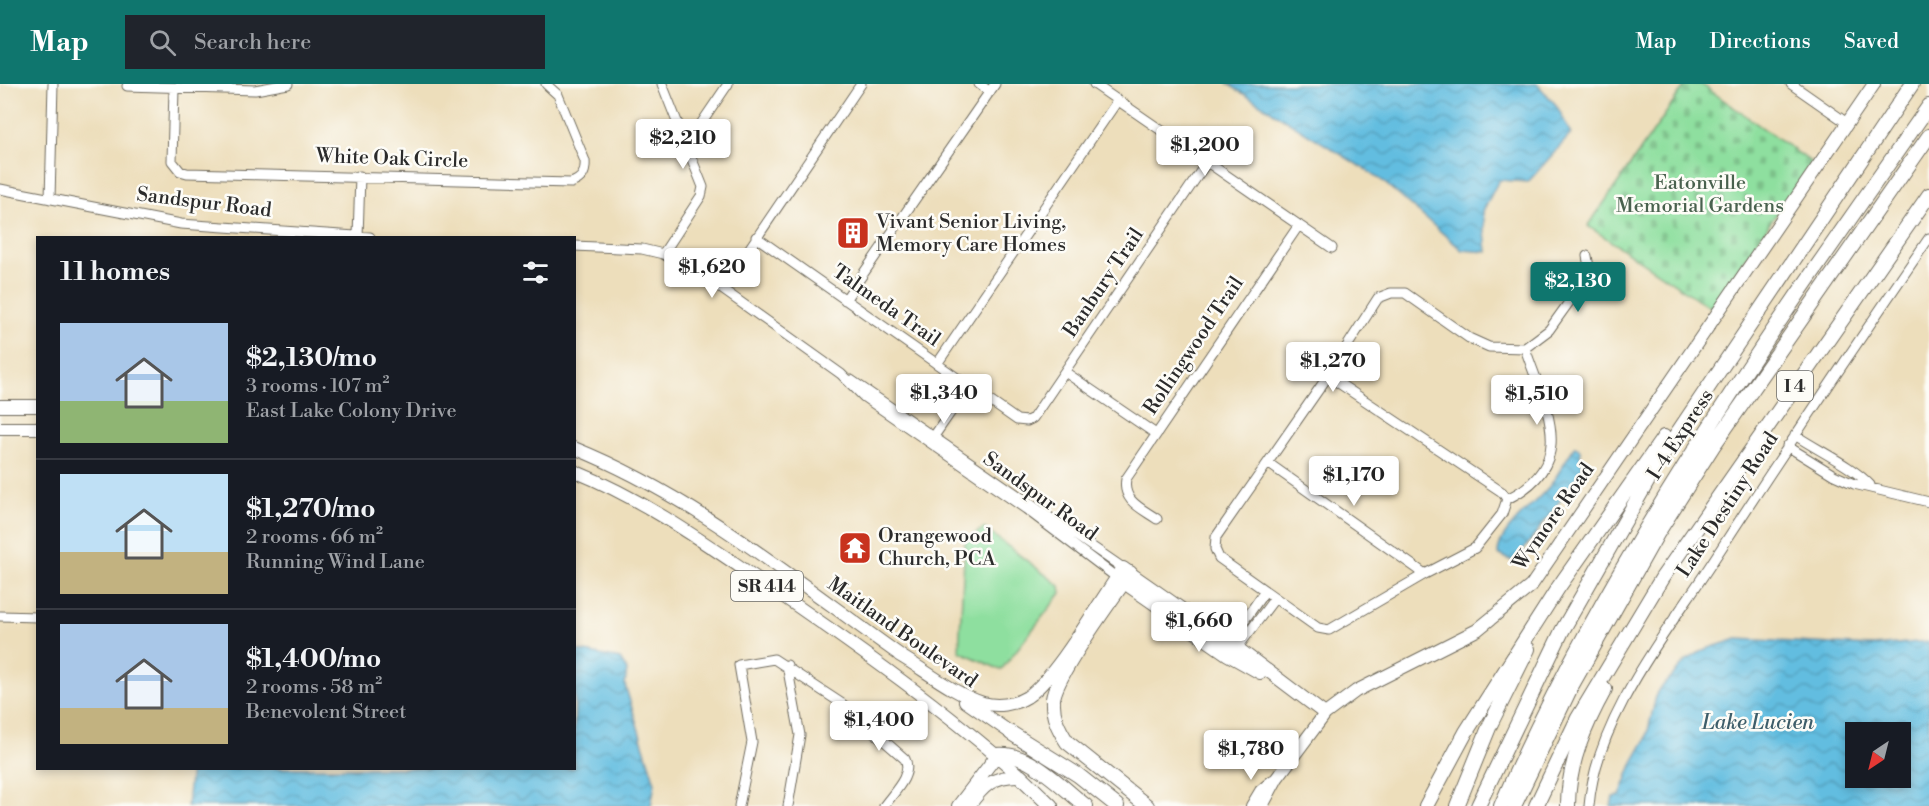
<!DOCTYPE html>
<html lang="en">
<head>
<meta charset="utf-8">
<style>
  body { margin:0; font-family:"Libre Bodoni",serif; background:#20242c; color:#f1f3f6; height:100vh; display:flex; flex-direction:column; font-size:22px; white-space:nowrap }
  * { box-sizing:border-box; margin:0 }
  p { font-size:20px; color:#9ea1a6 }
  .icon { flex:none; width:33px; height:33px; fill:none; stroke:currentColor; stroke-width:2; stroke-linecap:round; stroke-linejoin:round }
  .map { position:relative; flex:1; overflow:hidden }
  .side { position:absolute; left:36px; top:152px; width:540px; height:534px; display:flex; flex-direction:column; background:#171b24; border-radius:0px; box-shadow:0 3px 9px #0003 }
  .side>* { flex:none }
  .needle { width:39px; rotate:215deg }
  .controls { position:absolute; left:1845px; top:638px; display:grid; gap:12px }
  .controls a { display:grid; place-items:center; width:66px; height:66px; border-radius:0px; background:#171b24; box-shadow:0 3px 9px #0003; font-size:30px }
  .price { position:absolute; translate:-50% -51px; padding:0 14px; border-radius:6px; background:#fff; color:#222; font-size:20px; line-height:39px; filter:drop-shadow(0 2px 3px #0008) }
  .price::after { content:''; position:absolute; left:50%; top:36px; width:18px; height:14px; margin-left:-9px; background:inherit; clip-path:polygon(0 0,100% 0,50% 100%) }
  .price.current { background:#0f766e; color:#fff }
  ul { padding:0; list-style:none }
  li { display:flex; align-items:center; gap:18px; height:150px; padding:0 24px }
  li+li { border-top:2px solid #363941 }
  li span { display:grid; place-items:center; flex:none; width:168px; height:120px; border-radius:0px; color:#555 }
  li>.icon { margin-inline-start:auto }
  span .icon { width:72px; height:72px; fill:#fffc; stroke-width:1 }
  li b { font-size:26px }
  h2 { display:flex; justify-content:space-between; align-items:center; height:72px; padding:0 24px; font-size:26px }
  header { display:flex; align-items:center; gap:36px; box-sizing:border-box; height:84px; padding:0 30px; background:#0f766e; color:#fff }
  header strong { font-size:28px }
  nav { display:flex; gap:33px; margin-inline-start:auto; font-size:21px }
  .search { width:420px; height:54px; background:#20242c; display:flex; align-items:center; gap:15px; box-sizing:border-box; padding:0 21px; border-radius:0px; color:#9ea1a6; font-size:22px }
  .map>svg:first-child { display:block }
  .cemetery { fill:url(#cemetery-stones); stroke:#5c8565; stroke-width:1.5 }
  .pitch { fill:#8edf9f; stroke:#5c8565; stroke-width:1.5 }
  .water { fill:url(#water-waves); stroke:#467486; stroke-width:1.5; fill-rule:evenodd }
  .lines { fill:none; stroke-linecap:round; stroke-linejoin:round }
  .minor-casing { stroke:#6f6a5d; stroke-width:11 }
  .major-casing { stroke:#6f6a5d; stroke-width:14 }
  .highway-casing { stroke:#6f6a5d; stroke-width:16 }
  .minor { stroke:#fff; stroke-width:9 }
  .major { stroke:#fff; stroke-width:12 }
  .highway { stroke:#fff; stroke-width:14 }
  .labels { text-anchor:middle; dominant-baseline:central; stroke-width:5; stroke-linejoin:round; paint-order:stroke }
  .shield { fill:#fdfcf7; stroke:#6a6a68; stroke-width:1.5 }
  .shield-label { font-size:18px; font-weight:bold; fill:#2b2b2b }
  .street-label { font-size:20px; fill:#2b2b2b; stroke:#fdfcf7 }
  .park-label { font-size:20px; fill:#49614e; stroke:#fdfcf7 }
  .poi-label { font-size:20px; fill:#2b2b2b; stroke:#fdfcf7; text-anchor:start }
  .water-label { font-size:21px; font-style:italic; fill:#3e5e6a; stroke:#fdfcf7 }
</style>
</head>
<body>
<header>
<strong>Map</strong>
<div class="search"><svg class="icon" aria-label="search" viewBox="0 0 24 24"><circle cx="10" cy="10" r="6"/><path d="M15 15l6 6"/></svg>Search here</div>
<nav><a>Map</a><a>Directions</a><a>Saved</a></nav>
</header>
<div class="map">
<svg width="1929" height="722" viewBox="0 0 1929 722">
  <defs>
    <pattern id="cemetery-stones" width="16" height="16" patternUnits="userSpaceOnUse" patternTransform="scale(1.5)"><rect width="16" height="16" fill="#8edf9f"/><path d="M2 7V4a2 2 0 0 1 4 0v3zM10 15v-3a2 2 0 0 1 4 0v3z" fill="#7bc089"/></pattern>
    <pattern id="water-waves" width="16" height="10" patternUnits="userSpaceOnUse" patternTransform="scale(1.5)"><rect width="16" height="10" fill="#62bde0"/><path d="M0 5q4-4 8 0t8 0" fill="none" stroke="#519ab6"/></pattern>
  </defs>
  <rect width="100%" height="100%" fill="#fdfcf7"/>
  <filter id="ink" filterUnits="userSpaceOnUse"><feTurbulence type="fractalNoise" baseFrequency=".0167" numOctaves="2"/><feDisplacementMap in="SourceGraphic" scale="12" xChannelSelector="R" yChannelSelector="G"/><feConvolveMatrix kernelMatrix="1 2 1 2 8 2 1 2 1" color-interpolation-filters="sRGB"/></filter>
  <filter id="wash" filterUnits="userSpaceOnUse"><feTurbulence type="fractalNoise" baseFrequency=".008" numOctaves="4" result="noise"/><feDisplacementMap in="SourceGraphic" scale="24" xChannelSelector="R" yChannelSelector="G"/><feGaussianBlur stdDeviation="1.35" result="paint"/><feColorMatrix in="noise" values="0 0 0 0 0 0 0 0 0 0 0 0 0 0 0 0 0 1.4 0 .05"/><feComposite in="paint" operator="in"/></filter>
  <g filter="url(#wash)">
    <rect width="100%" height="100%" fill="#eddebb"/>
    <path class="cemetery" d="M 1686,0 L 1701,0 L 1812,79 L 1711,224 L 1588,142 Z"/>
    <path class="pitch" d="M 984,444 L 1060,502 L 1061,509 L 1001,586 L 959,567 L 965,457 Z"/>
    <path class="water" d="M 1228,0 L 1537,0 L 1557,22 L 1571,50 L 1528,98 L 1499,96 L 1483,127 L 1487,168 L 1462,166 L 1379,94 Z
      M 1575,362 L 1580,366 L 1582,384 L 1574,398 L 1519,472 L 1512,477 L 1498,470 C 1497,447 1539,417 1552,399 C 1560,387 1567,374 1575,362 Z
      M 1737,555 L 1873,562 L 1929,557 L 1929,722 L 1611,722 L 1613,713 L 1620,712 L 1633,678 L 1646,655 L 1657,608 L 1686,577 L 1703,566 ZM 1856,648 L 1900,648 L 1900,693 L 1856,693 Z
      M 575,566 L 620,575 L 627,586 L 625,601 L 655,699 L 651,722 L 187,722 L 191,684 L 574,684 Z"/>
  </g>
  <g filter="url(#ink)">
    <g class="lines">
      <g class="minor-casing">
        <path id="minor" d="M 662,0 L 703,103 L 701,112 L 663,170
          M 979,0 L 990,8
          M 1094,0 L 1332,164
          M 1791,0 L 1847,39
          M 127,2 L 255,6 L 288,0
          M 174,5 L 172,77 L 180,87 L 187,89 L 571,99 C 582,95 586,89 585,77 L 558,11 L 546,0
          M 686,62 L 728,0
          M 0,105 L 181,140 L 370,153
          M 50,115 L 53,0
          M 358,153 L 360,92
          M 756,153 L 1017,336 L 1027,337 L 1033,334 L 1207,78
          M 574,162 L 642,165 L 663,170 L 722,205 L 841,290 L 864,313 L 1026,425 L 1116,493
          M 722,205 L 861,0
          M 845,216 L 995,0
          M 937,280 L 1118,16
          M 1065,288 L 1156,350
          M 1328,292 L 1502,408 L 1507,415
          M 851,296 L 1123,484
          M 1795,351 C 1817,366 1854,383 1870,401
          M 932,355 L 968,303
          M 1787,362 L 1834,391 L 1854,400 L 1929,418
          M 1268,379 L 1425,490
          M 1507,415 L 1502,430 L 1475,464 L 1425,490 L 1329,546 L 1318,544 L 1219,474 L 1215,465 L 1216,453 L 1328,292 L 1378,214 L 1391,209 L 1405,209 L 1469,254 L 1489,263 L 1525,264 L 1549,246 L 1587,193 L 1589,183 L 1587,172
          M 1507,415 C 1581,379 1544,322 1525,264
          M 1157,435 C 1141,424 1122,417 1126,395 L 1299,141
          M 0,532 L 38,533
          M 1229,562 L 1229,558 L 1265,507
          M 1235,567 L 1275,514
          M 787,581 L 800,651 L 788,722
          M 739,722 L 752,658 L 739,581 L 774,575 L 841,619 L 905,675 C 913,691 893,709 884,722
          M 1589,722 C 1596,634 1668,547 1715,474 C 1785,366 1856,260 1929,154"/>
      </g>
      <g class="major-casing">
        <path id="major" d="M 0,322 L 38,322
          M 0,344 L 38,344
          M 574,364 C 696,413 798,499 904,574
          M 574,387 C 648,417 712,464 777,508 C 861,566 943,624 1020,692
          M 1117,494 L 1228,571 L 1260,589
          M 899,571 C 925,586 954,610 983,619 C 997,623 1014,621 1027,613 C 1057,593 1100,516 1123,484 L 1239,565 L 1325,630
          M 965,617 L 1011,649
          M 958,722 L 997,671
          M 969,722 C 983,702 994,691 1020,692
          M 1252,722 L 1261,707 L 1273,697
          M 1262,722 L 1277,694 L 1325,630 L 1356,607 L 1477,546 L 1531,502 L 1874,0"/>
      </g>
      <g class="highway-casing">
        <path id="highway" d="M 1130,489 C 1113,513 1056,590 1053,615 C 1052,632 1058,644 1067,658 L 1147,722
          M 1011,649 L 1078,691 L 1117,722
          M 997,671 C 1031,668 1061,703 1086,722
          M 1020,692 L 1051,722
          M 1426,722 L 1466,648 L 1558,504 L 1664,353
          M 1457,722 L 1490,641 L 1528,565
          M 1478,722 L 1562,547 L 1662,372 L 1912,0
          M 1501,722 C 1611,470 1772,246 1929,22
          M 1514,722 L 1572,601 L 1657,450 L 1713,362 L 1929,52
          M 1536,722 L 1578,634 L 1662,494 L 1929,111
          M 1568,722 C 1568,680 1585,641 1605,605"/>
      </g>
      <use href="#minor" class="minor"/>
      <use href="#major" class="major"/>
      <use href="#highway" class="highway"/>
    </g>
  </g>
  <defs>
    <g id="building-square" transform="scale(1.725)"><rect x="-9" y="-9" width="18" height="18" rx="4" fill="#c8321e" stroke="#fdfcf7"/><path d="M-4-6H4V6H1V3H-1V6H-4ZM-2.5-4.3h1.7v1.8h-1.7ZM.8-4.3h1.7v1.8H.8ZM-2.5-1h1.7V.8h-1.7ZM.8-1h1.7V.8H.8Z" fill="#fff"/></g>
    <g id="temple-square" transform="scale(1.725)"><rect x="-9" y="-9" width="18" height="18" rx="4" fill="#c8321e" stroke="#fdfcf7"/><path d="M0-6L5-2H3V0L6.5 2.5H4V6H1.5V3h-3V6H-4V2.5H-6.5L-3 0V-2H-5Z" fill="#fff"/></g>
  </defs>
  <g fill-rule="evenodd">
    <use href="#building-square" x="853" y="149"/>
    <use href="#temple-square" x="855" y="464"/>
  </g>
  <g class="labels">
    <g class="shield">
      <rect x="1777" y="287" width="36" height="30" rx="4.5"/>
      <rect x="731" y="487" width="72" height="30" rx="4.5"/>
    </g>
    <g class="shield-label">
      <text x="1795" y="302">I 4</text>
      <text x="767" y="502">SR 414</text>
    </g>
    <g class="street-label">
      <text transform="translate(392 75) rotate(2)">White Oak Circle</text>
      <text transform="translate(204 119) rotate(7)">Sandspur Road</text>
      <text transform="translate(1104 199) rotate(-56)">Banbury Trail</text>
      <text transform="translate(886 222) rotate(35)">Talmeda Trail</text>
      <text transform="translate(1194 262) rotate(-56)">Rollingwood Trail</text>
      <text transform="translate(1681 351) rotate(-57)">I-4 Express</text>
      <text transform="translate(1040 413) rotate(36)">Sandspur Road</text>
      <text transform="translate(1728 421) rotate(-57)">Lake Destiny Road</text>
      <text transform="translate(1554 433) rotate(-55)">Wymore Road</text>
      <text transform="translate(902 549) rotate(35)">Maitland Boulevard</text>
    </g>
    <g class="park-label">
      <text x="1700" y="99">Eatonville<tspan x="1700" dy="23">Memorial Gardens</tspan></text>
    </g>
    <g class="poi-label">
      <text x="876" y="138">Vivant Senior Living,<tspan x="876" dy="23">Memory Care Homes</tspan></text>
      <text x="878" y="452">Orangewood<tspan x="878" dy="23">Church, PCA</tspan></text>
    </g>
    <g class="water-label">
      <text x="1758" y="639">Lake Lucien</text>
    </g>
  </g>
</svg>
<div class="controls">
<a><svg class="needle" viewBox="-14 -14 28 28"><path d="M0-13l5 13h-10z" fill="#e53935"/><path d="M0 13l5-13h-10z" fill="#9ea1a6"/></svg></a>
</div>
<b class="price" style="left:683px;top:86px">$2,210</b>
<b class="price" style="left:1205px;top:93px">$1,200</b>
<b class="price" style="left:712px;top:215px">$1,620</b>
<b class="price current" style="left:1578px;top:229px">$2,130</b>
<b class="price" style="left:1333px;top:309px">$1,270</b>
<b class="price" style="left:944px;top:341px">$1,340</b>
<b class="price" style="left:1537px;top:342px">$1,510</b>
<b class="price" style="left:1354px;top:423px">$1,170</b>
<b class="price" style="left:1199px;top:569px">$1,660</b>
<b class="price" style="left:879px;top:668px">$1,400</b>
<b class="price" style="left:1251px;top:697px">$1,780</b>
<section class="side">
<h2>11 homes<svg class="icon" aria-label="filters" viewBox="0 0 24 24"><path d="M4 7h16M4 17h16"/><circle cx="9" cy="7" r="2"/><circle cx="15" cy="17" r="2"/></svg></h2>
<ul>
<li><span style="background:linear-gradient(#a9c7e8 65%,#8fb573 0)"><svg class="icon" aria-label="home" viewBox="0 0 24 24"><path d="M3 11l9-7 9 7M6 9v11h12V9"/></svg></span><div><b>$2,130/mo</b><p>3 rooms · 107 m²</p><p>East Lake Colony Drive</p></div></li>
<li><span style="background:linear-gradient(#bfe0f5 65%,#c2b280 0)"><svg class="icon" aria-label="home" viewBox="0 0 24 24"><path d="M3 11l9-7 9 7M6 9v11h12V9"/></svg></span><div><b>$1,270/mo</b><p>2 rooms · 66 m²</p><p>Running Wind Lane</p></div></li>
<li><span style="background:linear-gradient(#a9c7e8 70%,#c2b280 0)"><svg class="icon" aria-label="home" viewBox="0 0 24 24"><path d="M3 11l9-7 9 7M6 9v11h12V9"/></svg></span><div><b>$1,400/mo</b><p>2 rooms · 58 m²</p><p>Benevolent Street</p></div></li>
</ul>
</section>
</div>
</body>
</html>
